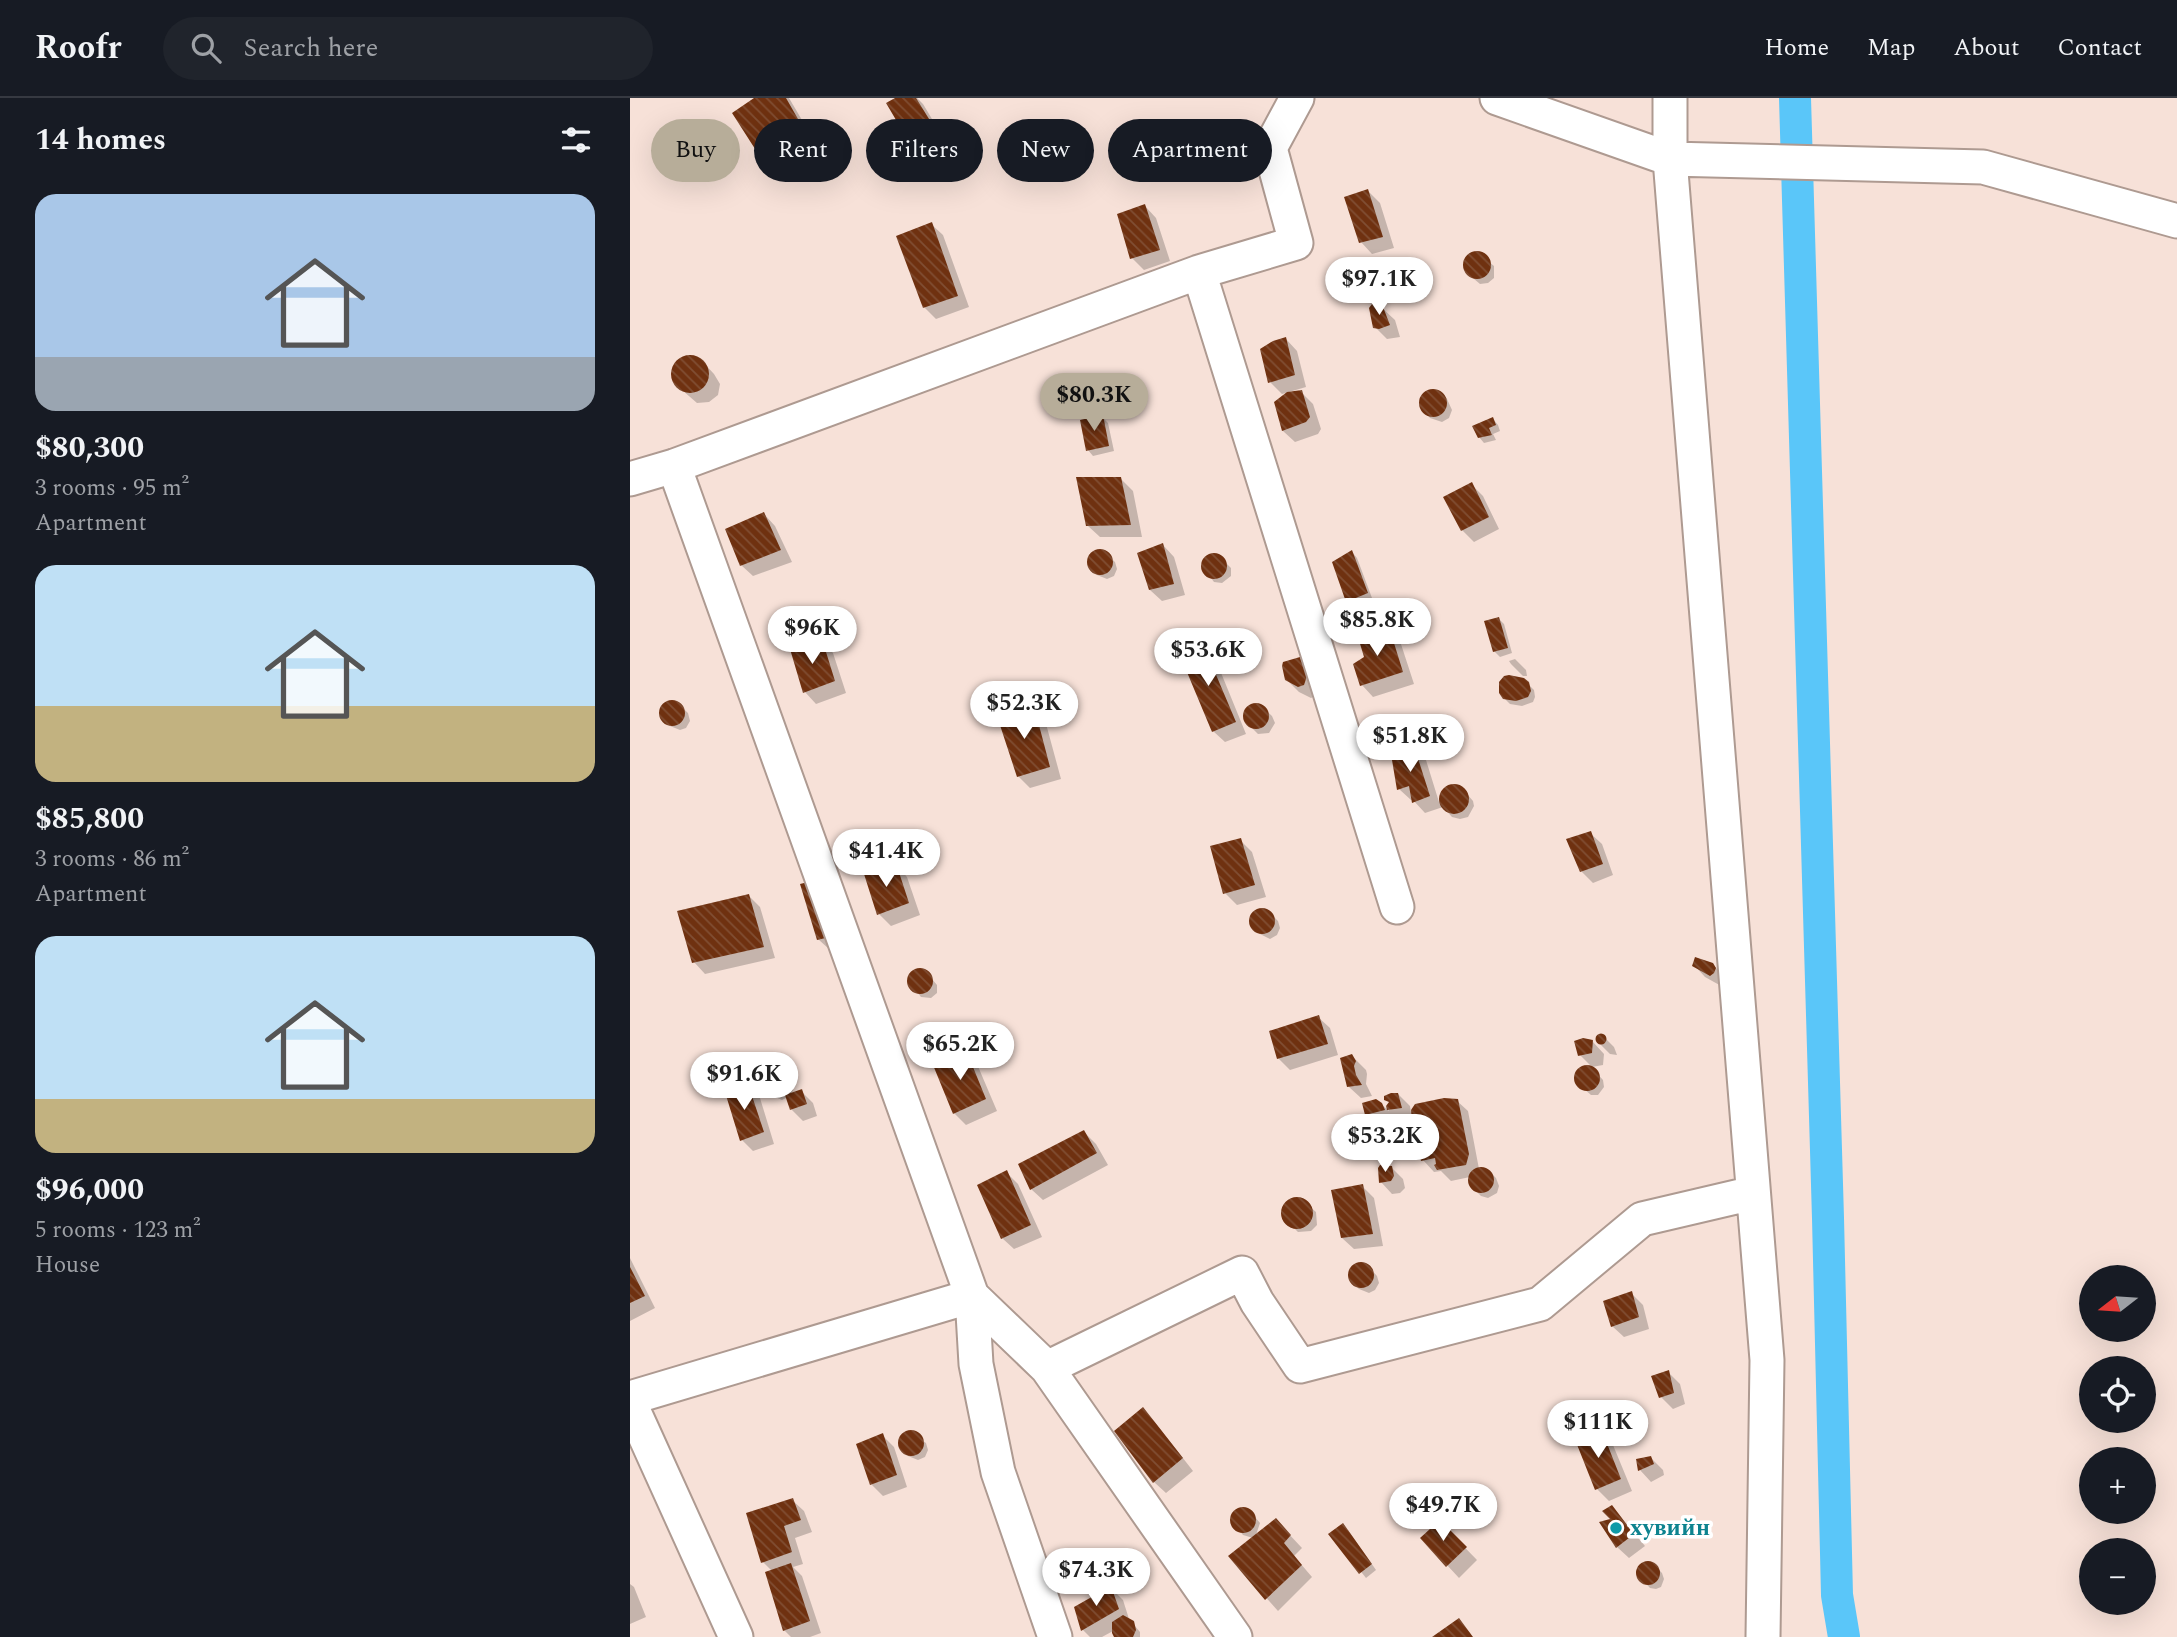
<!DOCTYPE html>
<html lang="en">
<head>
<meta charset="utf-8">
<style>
  body { margin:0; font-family:Spectral,serif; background:#20242c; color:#f1f3f6; height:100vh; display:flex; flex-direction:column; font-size:26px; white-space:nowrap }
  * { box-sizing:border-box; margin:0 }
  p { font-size:23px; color:#9ea1a6 }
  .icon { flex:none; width:38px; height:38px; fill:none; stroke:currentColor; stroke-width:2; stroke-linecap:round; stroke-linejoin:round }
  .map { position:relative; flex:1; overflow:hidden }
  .panel { display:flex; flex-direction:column; background:#171b24; width:630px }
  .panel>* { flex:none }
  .top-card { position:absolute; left:21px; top:21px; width:665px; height:63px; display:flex; gap:14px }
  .needle { width:46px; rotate:253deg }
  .fabs { position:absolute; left:1449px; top:1167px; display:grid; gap:14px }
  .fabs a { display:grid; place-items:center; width:77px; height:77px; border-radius:50%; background:#171b24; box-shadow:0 7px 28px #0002; font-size:35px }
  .price { position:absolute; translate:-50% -60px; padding:0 16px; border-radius:24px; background:#fff; color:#222; font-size:23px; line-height:46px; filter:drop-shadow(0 2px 4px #0008) }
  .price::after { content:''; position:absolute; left:50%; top:42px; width:21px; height:16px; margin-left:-10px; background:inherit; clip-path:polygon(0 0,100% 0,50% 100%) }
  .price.selected { background:#b7ad99; color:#111 }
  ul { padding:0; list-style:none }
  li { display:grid; align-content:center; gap:14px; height:371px; padding:0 35px }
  li span { display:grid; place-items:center; height:217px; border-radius:21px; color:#555 }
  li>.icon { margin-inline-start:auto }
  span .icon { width:126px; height:126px; fill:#fffc; stroke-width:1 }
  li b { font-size:30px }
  h2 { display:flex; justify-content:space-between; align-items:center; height:84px; padding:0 35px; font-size:30px }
  .chip { padding:0 24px; border-radius:32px; background:#171b24; box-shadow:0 7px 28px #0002; font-size:24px; line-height:63px }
  .chip.selected { background:#b7ad99; color:#111 }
  header { display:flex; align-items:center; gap:42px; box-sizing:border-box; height:98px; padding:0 35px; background:#171b24; border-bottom:2px solid #363941 }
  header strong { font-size:33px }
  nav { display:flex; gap:38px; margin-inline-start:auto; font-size:24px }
  .search { width:490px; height:63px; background:#20242c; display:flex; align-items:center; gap:18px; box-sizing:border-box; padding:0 24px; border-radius:38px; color:#9ea1a6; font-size:26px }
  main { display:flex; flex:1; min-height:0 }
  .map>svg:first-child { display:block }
  .shadow { fill:#0003 }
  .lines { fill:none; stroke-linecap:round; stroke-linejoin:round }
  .canal { stroke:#5ac6f9; stroke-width:32 }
  .building { fill:url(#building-back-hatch) }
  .minor-casing { stroke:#ae9a91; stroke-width:37 }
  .minor { stroke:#fff; stroke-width:33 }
  .culture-dot { fill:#0f9aa8; stroke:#fff; stroke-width:2.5 }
  .labels { text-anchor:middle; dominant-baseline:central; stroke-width:7; stroke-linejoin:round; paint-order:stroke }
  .culture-label { font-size:23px; font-weight:bold; fill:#0d838f; stroke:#fff; text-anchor:start }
</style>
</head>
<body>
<header>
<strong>Roofr</strong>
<div class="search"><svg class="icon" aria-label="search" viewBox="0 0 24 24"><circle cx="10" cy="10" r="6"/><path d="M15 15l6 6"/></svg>Search here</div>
<nav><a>Home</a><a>Map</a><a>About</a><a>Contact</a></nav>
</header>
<main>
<section class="panel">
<h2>14 homes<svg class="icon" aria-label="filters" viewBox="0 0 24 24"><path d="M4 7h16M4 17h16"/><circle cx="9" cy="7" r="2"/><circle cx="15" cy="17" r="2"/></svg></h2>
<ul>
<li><span style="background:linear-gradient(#a9c7e8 75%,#9aa5b1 0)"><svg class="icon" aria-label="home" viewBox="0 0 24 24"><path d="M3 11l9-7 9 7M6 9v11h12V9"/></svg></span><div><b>$80,300</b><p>3 rooms · 95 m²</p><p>Apartment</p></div></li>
<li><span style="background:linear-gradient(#bfe0f5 65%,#c2b280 0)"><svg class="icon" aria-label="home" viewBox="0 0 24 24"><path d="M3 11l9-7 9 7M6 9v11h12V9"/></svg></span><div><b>$85,800</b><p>3 rooms · 86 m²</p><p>Apartment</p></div></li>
<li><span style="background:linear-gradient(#bfe0f5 75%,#c2b280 0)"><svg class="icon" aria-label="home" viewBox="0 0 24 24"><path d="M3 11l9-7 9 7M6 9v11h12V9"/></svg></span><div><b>$96,000</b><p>5 rooms · 123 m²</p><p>House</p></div></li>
</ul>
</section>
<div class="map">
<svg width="1547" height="1539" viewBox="0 0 1547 1539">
  <defs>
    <pattern id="building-back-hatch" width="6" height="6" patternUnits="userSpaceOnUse" patternTransform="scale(1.75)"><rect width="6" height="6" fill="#6f3110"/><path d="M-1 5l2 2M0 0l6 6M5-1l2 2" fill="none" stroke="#804e33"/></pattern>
  </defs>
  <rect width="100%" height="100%" fill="#f7e1d8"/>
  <path class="shadow" d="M 127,0 L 159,0 L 179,34 L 140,65 L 128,53 L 104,16 Z
    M 269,0 L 287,0 L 293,6 L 314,41 L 292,54 L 281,42 Z
    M 738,93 L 750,105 L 764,150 L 742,156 L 731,144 Z
    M 515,108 L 526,120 L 540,163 L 514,172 L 502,160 Z
    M 301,126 L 313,137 L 339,209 L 306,221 L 294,209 Z
    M 848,155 L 864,168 L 864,180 L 858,185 L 850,186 L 837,175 L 835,167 L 837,160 Z
    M 752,210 L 765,222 L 770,239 L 757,241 L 745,229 Z
    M 656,241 L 667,253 L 676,289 L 652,296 L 640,284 Z
    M 62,258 L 72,263 L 84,276 L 90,286 L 88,297 L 79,304 L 67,305 L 45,286 L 43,280 L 44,269 L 51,261 Z
    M 803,292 L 811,295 L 817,301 L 822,312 L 819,320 L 812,324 L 800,320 L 792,310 L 791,302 L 795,295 Z
    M 671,294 L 683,306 L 691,331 L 688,336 L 665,344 L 653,333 L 646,304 Z
    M 472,319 L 478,325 L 484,353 L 463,358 L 458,352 Z
    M 863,321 L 868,327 L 870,333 L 863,336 L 866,342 L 854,345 L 849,339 Z
    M 491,381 L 503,393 L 512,439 L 470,439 L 458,428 Z
    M 841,386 L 853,398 L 869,431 L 844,444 L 832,432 Z
    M 134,416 L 145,428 L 162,464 L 123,478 L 111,467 Z
    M 533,447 L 544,459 L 555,497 L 532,503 L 520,492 Z
    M 473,453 L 485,464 L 487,471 L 484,478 L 477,481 L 467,477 L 461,471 L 459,461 L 462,456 Z
    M 722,454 L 727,460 L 742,500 L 723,508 L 717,503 Z
    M 579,457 L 589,458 L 601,470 L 601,478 L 592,485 L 584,484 L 572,468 L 574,462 Z
    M 869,521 L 874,526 L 882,555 L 870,559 L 864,553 Z
    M 759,531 L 770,543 L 784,586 L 743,599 L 732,587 L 736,559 Z
    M 192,543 L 203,555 L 216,595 L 186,606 L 175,594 Z
    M 573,548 L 585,560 L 616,636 L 595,644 L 583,633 Z
    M 669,561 L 681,573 L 685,598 L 681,600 L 669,594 L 657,582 Z
    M 885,561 L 896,572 L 897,578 L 893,578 L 881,566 L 879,563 Z
    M 898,586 L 904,592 L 905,599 L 903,604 L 892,608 L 880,606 L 874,600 Z
    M 46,604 L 58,615 L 60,623 L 56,630 L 50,632 L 40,628 L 34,623 L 31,613 L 35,607 Z
    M 622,607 L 630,607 L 642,618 L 645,625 L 639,635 L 628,636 L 616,624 L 615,617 Z
    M 404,610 L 415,622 L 431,681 L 400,690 L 388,678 Z
    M 784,650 L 796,662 L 809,704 L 814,691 L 822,687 L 831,689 L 843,703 L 844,708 L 838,719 L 830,721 L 822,719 L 813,709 L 795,715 L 783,702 L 781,702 L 769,691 Z
    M 960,735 L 972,746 L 983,777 L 963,785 L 951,773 Z
    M 610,742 L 622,754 L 636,799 L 607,807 L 595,795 Z
    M 266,767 L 277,779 L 290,817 L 261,828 L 249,816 Z
    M 172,788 L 214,849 L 200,852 L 188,841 Z
    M 118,797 L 130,809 L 145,860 L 75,876 L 64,864 Z
    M 631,812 L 642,817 L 648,823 L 650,830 L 647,837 L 640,841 L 630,836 L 624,830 L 621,820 L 625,815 Z
    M 1082,866 L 1095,879 L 1093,889 L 1075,879 L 1064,867 Z
    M 290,872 L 297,875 L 307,887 L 307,895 L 301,900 L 291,899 L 279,884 L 283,875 Z
    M 688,919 L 700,930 L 708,957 L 660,972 L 648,960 Z
    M 972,937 L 984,949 L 987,957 L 980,956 L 968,944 L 970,938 Z
    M 963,944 L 974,956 L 973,967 L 962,969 L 950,957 Z
    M 336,954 L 347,966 L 367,1013 L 336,1027 L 324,1015 Z
    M 723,959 L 736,972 L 737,976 L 736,986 L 742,998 L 731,1000 L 719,989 Z
    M 951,970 L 962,970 L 973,982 L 974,989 L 968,997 L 961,997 L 946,984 L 946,976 Z
    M 140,974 L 148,974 L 161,985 L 163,992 L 160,997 L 171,993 L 183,1005 L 187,1018 L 173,1023 L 161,1011 L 158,999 L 152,1002 L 143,998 L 134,986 L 137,976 Z
    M 118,988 L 130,1000 L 144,1046 L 123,1053 L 112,1042 Z
    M 768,996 L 780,1008 L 781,1015 L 786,1008 L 826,1002 L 838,1013 L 849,1071 L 860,1074 L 866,1080 L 869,1088 L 867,1095 L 858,1100 L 851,1098 L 842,1089 L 840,1079 L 821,1083 L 811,1073 L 804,1074 L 793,1062 L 784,1021 L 770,1023 L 763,1016 L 765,1024 L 749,1027 L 737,1016 L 751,1006 L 759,1013 L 758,1009 Z
    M 454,1034 L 466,1046 L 478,1067 L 413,1102 L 401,1091 Z
    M 761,1069 L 773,1081 L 775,1090 L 770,1095 L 762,1096 L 751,1084 Z
    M 376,1074 L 388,1086 L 412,1139 L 384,1151 L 372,1140 Z
    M 732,1088 L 744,1100 L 753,1148 L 724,1151 L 712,1140 Z
    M 663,1101 L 672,1102 L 686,1114 L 687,1127 L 681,1133 L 668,1134 L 655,1121 L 653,1117 L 656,1107 Z
    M 0,1160 L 25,1210 L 0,1223 Z
    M 731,1166 L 738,1168 L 747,1178 L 749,1185 L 745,1192 L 739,1195 L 729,1191 L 723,1185 L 720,1175 L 724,1169 Z
    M 1001,1195 L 1013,1207 L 1019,1231 L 994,1239 L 982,1228 Z
    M 1038,1274 L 1050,1286 L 1055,1306 L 1043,1311 L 1031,1299 Z
    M 513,1311 L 524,1323 L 563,1373 L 536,1395 L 524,1384 Z
    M 280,1334 L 296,1345 L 298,1352 L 295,1359 L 288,1362 L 278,1358 L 270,1346 L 273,1337 Z
    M 972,1335 L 983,1347 L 1002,1393 L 979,1403 L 967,1391 Z
    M 252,1337 L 264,1349 L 277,1389 L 253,1398 L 241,1386 Z
    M 1021,1360 L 1033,1372 L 1034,1377 L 1021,1384 L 1010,1372 L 1008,1362 Z
    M 162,1402 L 174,1413 L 182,1434 L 165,1440 L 173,1466 L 163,1469 L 172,1478 L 191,1535 L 180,1539 L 161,1539 L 154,1532 L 142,1473 L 133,1464 Z
    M 982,1409 L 1015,1448 L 999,1460 L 987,1449 Z
    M 612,1411 L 620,1413 L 630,1425 L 626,1437 L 657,1434 L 672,1450 L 664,1458 L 682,1479 L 648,1513 L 600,1459 L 623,1440 L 613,1437 L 601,1422 L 603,1416 Z
    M 810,1424 L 847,1462 L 829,1480 L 792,1440 Z
    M 718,1432 L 746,1472 L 736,1480 L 701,1436 Z
    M 1016,1466 L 1026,1469 L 1032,1475 L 1034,1481 L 1031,1489 L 1026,1491 L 1020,1490 L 1009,1478 L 1009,1472 Z
    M 0,1486 L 4,1489 L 16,1519 L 0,1526 Z
    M 481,1490 L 493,1502 L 499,1521 L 510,1534 L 510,1539 L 487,1539 L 483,1533 L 472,1539 L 460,1539 L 453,1532 L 446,1510 Z"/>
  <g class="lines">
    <path class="canal" d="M 1165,0 L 1198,1120 L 1207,1497 L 1214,1539"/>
  </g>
  <path class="building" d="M 124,0 L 156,0 L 168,21 L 127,54 L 102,15 Z
    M 265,0 L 286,0 L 304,29 L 279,44 L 256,5 Z
    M 738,91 L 753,139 L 729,145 L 714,99 Z
    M 515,106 L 530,152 L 500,161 L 487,116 Z
    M 302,124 L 328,198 L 293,210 L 266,138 Z
    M833 167a14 14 0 1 1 28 0a14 14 0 1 1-28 0Z
    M 742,206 L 753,209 L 760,227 L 749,231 L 743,230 L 739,210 Z
    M 656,239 L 665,277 L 638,285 L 630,251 L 643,243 Z
    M41 276a19 19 0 1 1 38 0a19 19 0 1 1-38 0Z
    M789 305a14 14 0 1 1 28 0a14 14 0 1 1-28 0Z
    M 672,292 L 680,319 L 676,324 L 652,333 L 644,304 L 657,294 Z
    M 473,317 L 479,348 L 456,353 L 450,322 Z
    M 863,319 L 866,327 L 859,330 L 862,337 L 848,340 L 842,328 Z
    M 446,379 L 491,379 L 501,427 L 456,428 Z
    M 842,384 L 859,419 L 831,433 L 813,399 Z
    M 134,414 L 151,452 L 110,468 L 95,431 Z
    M 533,445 L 544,486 L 519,492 L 507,455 Z
    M457 464a13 13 0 1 1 26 0a13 13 0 1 1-26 0Z
    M 722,452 L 738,495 L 716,504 L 702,464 Z
    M571 468a13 13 0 1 1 26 0a13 13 0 1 1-26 0Z
    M 869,519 L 878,550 L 863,554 L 854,523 Z
    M 759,529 L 773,574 L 730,588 L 723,566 L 734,559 L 728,539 Z
    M 192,541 L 205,583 L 173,595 L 160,551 Z
    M 573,546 L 606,624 L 582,634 L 549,555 Z
    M 670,559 L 677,578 L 674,587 L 668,589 L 655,582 L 652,568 L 653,564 Z
    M 879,577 L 894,580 L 899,584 L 901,593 L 898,599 L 886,603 L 873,601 L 869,595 L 869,584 L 874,578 Z
    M29 615a13 13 0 1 1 26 0a13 13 0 1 1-26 0Z
    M613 618a13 13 0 1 1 26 0a13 13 0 1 1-26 0Z
    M 404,608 L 420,669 L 387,679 L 367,618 Z
    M 784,648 L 800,698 L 782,705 L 779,688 L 767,692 L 761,656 Z
    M809 701a15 15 0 1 1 30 0a15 15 0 1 1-30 0Z
    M 961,733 L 973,766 L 950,774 L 936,741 Z
    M 611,740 L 625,787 L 593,796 L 580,748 Z
    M 266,765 L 279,805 L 247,817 L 234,776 Z
    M 186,782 L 204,838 L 187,842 L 170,786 Z
    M 119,796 L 134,849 L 62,865 L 47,813 Z
    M619 823a13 13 0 1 1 26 0a13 13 0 1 1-26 0Z
    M 1065,859 L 1083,865 L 1086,870 L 1084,875 L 1080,878 L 1062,868 Z
    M277 883a13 13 0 1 1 26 0a13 13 0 1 1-26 0Z
    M 689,917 L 698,946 L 647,961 L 639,933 Z
    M965.5 941a5.5 5.5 0 1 1 11 0a5.5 5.5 0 1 1-11 0Z
    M 953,940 L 963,942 L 962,955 L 948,958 L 944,943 Z
    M 336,952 L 356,1001 L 323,1016 L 303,967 Z
    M 722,956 L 726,963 L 724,968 L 726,977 L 732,987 L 717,989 L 710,960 Z
    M944 980a13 13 0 1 1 26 0a13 13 0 1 1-26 0Z
    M132 984a13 13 0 1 1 26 0a13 13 0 1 1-26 0Z
    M 118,986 L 134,1034 L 110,1043 L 95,994 Z
    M 172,991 L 177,1006 L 160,1012 L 155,997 Z
    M 761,995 L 768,995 L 772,1010 L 757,1012 L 756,1008 L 759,1004 L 754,1002 L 754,998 Z
    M 814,1000 L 828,1001 L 839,1056 L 836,1067 L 807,1072 L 804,1067 L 806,1066 L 805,1060 L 791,1063 L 783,1033 L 781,1012 L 785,1006 Z
    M 746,1001 L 752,1005 L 755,1012 L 735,1017 L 732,1005 Z
    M 454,1032 L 467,1055 L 400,1092 L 388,1066 Z
    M 750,1067 L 762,1068 L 764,1078 L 761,1083 L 749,1085 L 748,1070 Z
    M838 1082a13 13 0 1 1 26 0a13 13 0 1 1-26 0Z
    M 377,1072 L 401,1127 L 371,1141 L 347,1087 Z
    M 733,1086 L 743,1136 L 711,1140 L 701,1092 Z
    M651 1115a16 16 0 1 1 32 0a16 16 0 1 1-32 0Z
    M718 1177a13 13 0 1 1 26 0a13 13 0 1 1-26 0Z
    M 0,1169 L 15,1198 L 0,1205 Z
    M 1002,1193 L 1009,1219 L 981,1229 L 973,1203 Z
    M 1039,1272 L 1044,1295 L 1029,1300 L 1021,1278 Z
    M 513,1309 L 553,1360 L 523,1385 L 484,1333 Z
    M268 1345a13 13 0 1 1 26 0a13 13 0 1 1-26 0Z
    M 972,1333 L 991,1381 L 965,1392 L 946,1344 Z
    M 253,1335 L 267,1377 L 240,1387 L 226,1346 Z
    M 1021,1358 L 1024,1366 L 1008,1373 L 1006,1361 Z
    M 163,1400 L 171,1422 L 154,1428 L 162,1454 L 131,1465 L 116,1415 Z
    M 982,1407 L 1004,1436 L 986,1450 L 969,1424 L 980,1421 L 972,1413 Z
    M600 1422a13 13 0 1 1 26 0a13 13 0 1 1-26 0Z
    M 646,1420 L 661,1437 L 654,1445 L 672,1467 L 635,1502 L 598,1458 Z
    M 810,1422 L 837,1449 L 816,1469 L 790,1440 Z
    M 713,1425 L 742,1466 L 729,1476 L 698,1436 Z
    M1006 1475a12 12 0 1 1 24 0a12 12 0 1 1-24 0Z
    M 161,1465 L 180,1523 L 153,1533 L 135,1474 Z
    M 481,1488 L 489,1511 L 451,1533 L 444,1509 Z
    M 493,1517 L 504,1523 L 506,1532 L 503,1539 L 484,1539 L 482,1535 L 482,1524 Z
    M 829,1520 L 843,1539 L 802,1539 Z"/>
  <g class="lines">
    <g class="minor-casing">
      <path id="minor" d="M 867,0 L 1040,61 L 1353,69 L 1547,123
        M 1040,0 L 1040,61 L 1137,1262 L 1133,1539
        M 569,174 L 767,809
        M 44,368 L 342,1198 L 346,1266 L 368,1374 L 425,1539
        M 0,381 L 44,368 L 569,174 L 666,145 L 640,50 L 667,0
        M 342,1198 L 417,1270 L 605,1539
        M 417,1270 L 612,1175 L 627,1204 L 670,1268 L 910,1206 L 1012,1121 L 1123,1095
        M 0,1300 L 342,1198
        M 0,1305 L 106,1539"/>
    </g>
    <use href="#minor" class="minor"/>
  </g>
  <circle class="culture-dot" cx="986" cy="1430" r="7"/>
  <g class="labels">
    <g class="culture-label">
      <text x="1000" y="1430">хувийн</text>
    </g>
  </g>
</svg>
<div class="fabs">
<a><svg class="needle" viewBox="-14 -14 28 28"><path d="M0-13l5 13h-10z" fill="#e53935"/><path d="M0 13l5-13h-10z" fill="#9ea1a6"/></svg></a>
<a><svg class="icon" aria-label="locate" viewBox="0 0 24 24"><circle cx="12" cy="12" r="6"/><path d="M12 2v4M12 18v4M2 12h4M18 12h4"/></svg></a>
<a>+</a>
<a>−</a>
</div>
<b class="price" style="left:749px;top:219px">$97.1K</b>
<b class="price selected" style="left:464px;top:335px">$80.3K</b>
<b class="price" style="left:747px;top:560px">$85.8K</b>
<b class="price" style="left:182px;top:568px">$96K</b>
<b class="price" style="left:578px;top:590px">$53.6K</b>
<b class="price" style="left:394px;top:643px">$52.3K</b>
<b class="price" style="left:780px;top:676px">$51.8K</b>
<b class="price" style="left:256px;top:791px">$41.4K</b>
<b class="price" style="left:330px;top:984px">$65.2K</b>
<b class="price" style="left:114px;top:1014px">$91.6K</b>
<b class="price" style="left:755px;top:1076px">$53.2K</b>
<b class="price" style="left:968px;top:1362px">$111K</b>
<b class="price" style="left:813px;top:1445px">$49.7K</b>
<b class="price" style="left:466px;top:1510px">$74.3K</b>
<div class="top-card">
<a class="chip selected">Buy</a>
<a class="chip">Rent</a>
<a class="chip">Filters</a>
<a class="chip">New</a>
<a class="chip">Apartment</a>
</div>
</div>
</main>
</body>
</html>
